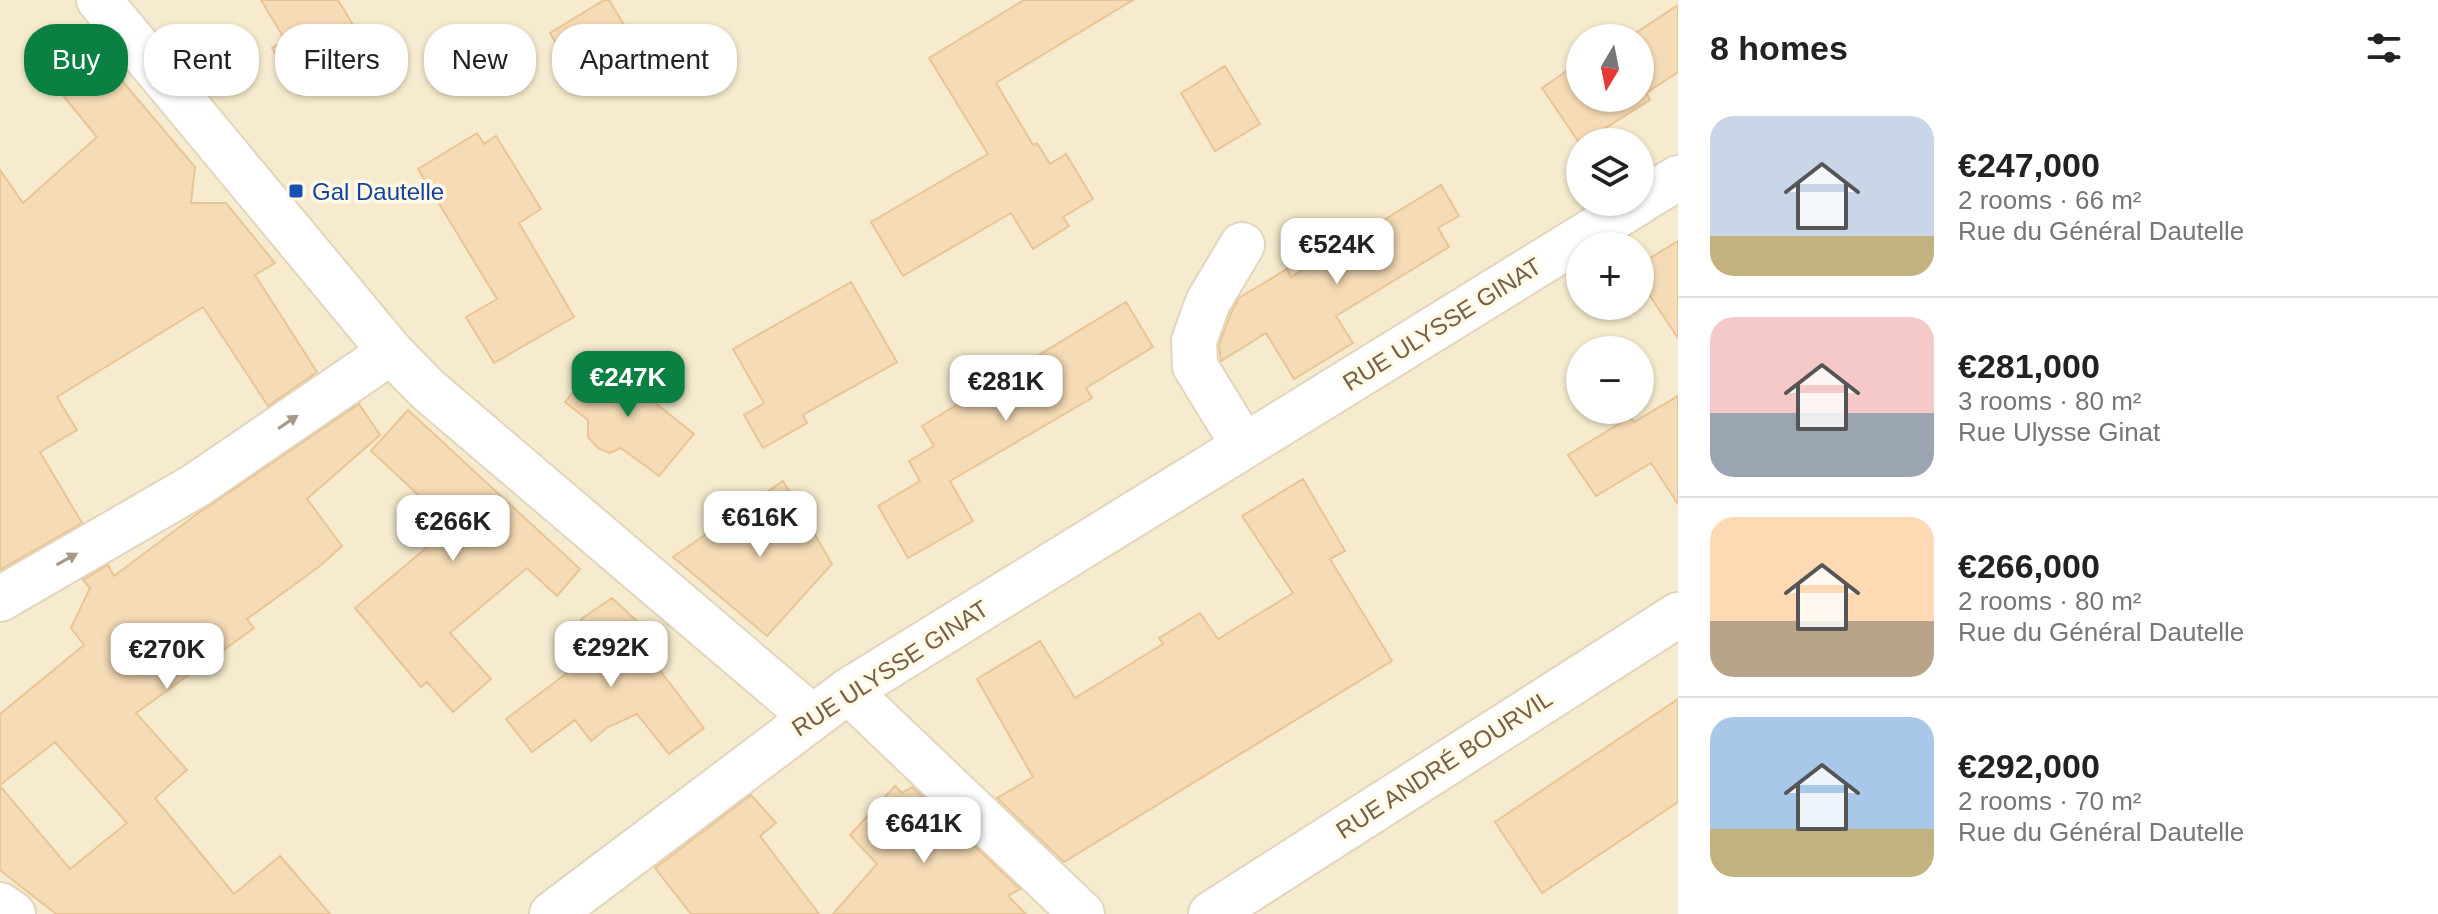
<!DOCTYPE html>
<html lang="en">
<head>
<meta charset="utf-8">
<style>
  body { margin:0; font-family:Arial,sans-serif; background:#f6f6f6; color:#222; height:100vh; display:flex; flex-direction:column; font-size:30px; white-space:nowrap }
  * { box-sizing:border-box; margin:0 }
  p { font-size:26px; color:#767676 }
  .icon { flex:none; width:44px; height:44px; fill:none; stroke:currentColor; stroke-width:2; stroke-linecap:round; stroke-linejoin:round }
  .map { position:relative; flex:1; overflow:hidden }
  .sheet { display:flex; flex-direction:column; background:#fff; width:760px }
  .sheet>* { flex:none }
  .hud { position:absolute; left:24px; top:24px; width:760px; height:72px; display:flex; gap:16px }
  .needle { width:52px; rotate:190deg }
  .fabs { position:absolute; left:1566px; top:24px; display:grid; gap:16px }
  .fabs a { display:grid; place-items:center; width:88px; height:88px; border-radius:50%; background:#fff; box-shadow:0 2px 6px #0004; font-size:40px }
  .price { position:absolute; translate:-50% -68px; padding:0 18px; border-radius:16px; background:#fff; color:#222; font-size:26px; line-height:52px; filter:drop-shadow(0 2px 4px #0008) }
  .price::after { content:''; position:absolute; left:50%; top:48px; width:24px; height:18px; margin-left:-12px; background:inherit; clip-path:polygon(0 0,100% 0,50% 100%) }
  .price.active { background:#0b8043; color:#fff }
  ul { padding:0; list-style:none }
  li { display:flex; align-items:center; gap:24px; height:200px; padding:0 32px }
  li+li { border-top:2px solid #e0e0e0 }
  li span { display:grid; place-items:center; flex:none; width:224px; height:160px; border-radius:24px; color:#555 }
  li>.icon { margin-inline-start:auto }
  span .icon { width:96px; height:96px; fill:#fffc; stroke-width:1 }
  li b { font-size:34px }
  h2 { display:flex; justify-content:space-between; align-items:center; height:96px; padding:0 32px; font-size:34px }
  .tag { padding:0 28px; border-radius:32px; background:#fff; box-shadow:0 2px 6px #0004; font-size:28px; line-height:72px }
  .tag.active { background:#0b8043; color:#fff }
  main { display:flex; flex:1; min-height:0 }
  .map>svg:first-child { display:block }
  .residential { fill:#f6ebce; fill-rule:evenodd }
  .building { fill:#f5dbb6; stroke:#e9c595; stroke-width:2 }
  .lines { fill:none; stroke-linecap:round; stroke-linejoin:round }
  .minor-casing { stroke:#e3d5bc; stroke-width:48 }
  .minor { stroke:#fff; stroke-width:44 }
  .oneway { fill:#a79887 }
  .transit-dot { fill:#1a4fb4; stroke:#fffae8; stroke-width:3 }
  .labels { text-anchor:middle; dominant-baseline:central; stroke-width:7; stroke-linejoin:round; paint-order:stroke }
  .transit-label { font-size:24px; fill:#164399; stroke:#fffae8; text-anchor:start }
  .street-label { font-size:24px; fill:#776046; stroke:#fffae8 }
</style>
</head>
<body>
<main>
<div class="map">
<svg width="1678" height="914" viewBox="0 0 1678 914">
  <rect width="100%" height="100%" fill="#fef8e0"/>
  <path class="residential" d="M 0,0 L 1678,0 L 1678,914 L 0,914 ZM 1580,38 L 1640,38 L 1640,98 L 1580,98 ZM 1580,142 L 1640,142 L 1640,202 L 1580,202 ZM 1580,246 L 1640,246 L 1640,306 L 1580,306 ZM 1580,350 L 1640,350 L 1640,410 L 1580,410 Z"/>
  <path class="building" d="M 261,0 L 338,0 L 370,53 L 300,95 L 272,48 L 285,40 Z
    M 604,0 L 609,0 L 636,45 L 578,80 L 550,33 Z
    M 1024,0 L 1133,0 L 996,83 L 1033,145 L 1037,143 L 1050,164 L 1066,154 L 1093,199 L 1063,217 L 1069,226 L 1033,249 L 1011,213 L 903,276 L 871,222 L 988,154 L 929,58 Z
    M 1678,5 L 1678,72 L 1646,93 L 1650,100 L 1580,144 L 1542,88 L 1580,62 L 1580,98 L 1640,98 L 1640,38 L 1628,38 Z
    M 102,57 L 195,167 L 191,203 L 226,203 L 275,263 L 255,275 L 317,372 L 268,406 L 203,307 L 57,397 L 77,430 L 40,452 L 82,523 L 0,570 L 0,170 L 23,203 L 97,137 L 61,93 Z
    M 1225,66 L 1260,124 L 1215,151 L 1181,93 Z
    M 477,133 L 484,144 L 496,136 L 541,209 L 519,223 L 574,317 L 494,363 L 466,317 L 497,299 L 418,169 Z
    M 1441,185 L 1459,216 L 1438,228 L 1449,247 L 1336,316 L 1353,343 L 1294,379 L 1266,333 L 1221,361 L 1219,345 L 1231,313 L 1239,298 L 1287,269 L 1291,277 Z
    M 1678,241 L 1678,338 L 1640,281 L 1640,264 Z
    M 851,282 L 897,362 L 803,415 L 807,423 L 763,448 L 744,415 L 764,403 L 733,349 Z
    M 1126,302 L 1153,347 L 1086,388 L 1092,398 L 950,481 L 973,521 L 908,558 L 878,506 L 920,481 L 909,461 L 934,446 L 922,426 Z
    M 600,359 L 694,434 L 659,476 L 621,448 L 610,453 L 599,449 L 588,437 L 588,420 L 565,402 Z
    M 1678,396 L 1678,504 L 1651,463 L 1596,496 L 1568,455 L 1630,417 L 1634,422 Z
    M 359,404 L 380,435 L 307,499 L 342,546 L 320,566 L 247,619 L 254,628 L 136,713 L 187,770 L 155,798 L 234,894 L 280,856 L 330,914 L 56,914 L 0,870 L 0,786 L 70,869 L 127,823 L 55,742 L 0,785 L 0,714 L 84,645 L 71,628 L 90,588 L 83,580 L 108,565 L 114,576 L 197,514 Z
    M 408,410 L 580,569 L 557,596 L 527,568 L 450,633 L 491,679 L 453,712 L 427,682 L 421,687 L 355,608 L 452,526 L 371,451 Z
    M 1303,479 L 1345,551 L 1330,559 L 1392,661 L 1064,862 L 997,798 L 1033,777 L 977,679 L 1040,641 L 1075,698 L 1163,644 L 1159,638 L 1200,613 L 1218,639 L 1293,593 L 1242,516 Z
    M 783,481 L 832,564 L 767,636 L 673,557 Z
    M 612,598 L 667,649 L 652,660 L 704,728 L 669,754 L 637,714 L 608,727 L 591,741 L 575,720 L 532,752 L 506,719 L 607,643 L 581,619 Z
    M 1678,699 L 1678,802 L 1542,893 L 1495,822 Z
    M 895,786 L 902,793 L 912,787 L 1020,889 L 1008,896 L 1026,914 L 833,914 L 877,864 L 850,835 Z
    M 751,795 L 776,823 L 760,836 L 819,914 L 691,914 L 655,868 Z"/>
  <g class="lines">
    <g class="minor-casing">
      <path id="minor" d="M 99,0 L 391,352 L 427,389 L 811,716
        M 1640,201 L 1678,178
        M 1242,245 L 1208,302 L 1194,341 L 1195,366 L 1244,446
        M 0,599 L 195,486 L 391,352
        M 848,691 L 1082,914
        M 0,905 L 13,914
        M 552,914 L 848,691 L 1639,202
        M 1211,914 L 1678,615"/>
    </g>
    <use href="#minor" class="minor"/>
  </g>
  <defs><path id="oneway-solid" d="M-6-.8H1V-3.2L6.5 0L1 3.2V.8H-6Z" transform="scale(2)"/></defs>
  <g class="oneway">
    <use href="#oneway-solid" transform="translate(288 422) rotate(-34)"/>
    <use href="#oneway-solid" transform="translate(67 559) rotate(-29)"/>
  </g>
  <rect class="transit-dot" x="288" y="183" width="16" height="16" rx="4"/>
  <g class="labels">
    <g class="transit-label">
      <text x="312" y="191">Gal Dautelle</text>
    </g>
    <g class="street-label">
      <text transform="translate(1442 324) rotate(-32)">RUE ULYSSE GINAT</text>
      <text transform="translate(890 668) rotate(-33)">RUE ULYSSE GINAT</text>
      <text transform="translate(1444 764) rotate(-33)">RUE ANDRÉ BOURVIL</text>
    </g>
  </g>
</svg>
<div class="fabs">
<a><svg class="needle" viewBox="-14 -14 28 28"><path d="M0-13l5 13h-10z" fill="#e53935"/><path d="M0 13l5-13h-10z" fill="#767676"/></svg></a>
<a><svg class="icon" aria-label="layers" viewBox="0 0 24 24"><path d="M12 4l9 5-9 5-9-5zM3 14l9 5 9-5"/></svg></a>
<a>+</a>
<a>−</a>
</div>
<b class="price" style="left:1337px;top:286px">€524K</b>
<b class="price active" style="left:628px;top:419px">€247K</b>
<b class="price" style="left:1006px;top:423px">€281K</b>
<b class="price" style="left:760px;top:559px">€616K</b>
<b class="price" style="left:453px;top:563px">€266K</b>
<b class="price" style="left:611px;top:689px">€292K</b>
<b class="price" style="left:167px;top:691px">€270K</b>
<b class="price" style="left:924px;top:865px">€641K</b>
<div class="hud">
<a class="tag active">Buy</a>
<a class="tag">Rent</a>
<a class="tag">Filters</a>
<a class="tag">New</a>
<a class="tag">Apartment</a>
</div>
</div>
<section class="sheet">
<h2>8 homes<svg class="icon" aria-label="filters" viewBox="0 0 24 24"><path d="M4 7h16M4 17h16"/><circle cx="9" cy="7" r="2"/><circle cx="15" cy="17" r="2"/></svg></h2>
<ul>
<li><span style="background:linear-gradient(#c9d6e8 75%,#c2b280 0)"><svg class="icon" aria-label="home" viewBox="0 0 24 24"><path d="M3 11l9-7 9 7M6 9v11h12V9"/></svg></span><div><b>€247,000</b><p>2 rooms · 66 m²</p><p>Rue du Général Dautelle</p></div></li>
<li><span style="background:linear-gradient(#f6c9c9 60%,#9aa5b1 0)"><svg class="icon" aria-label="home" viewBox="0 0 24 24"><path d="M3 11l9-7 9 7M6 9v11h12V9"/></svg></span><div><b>€281,000</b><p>3 rooms · 80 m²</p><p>Rue Ulysse Ginat</p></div></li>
<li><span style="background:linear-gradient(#ffd9b3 65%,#b9a48a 0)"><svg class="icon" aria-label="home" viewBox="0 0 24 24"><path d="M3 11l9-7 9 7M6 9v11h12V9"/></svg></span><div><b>€266,000</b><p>2 rooms · 80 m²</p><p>Rue du Général Dautelle</p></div></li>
<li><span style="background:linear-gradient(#a9c7e8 70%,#c2b280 0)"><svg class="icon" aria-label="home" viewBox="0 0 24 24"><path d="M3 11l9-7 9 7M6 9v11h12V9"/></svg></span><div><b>€292,000</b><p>2 rooms · 70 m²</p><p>Rue du Général Dautelle</p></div></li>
</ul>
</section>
</main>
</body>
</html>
